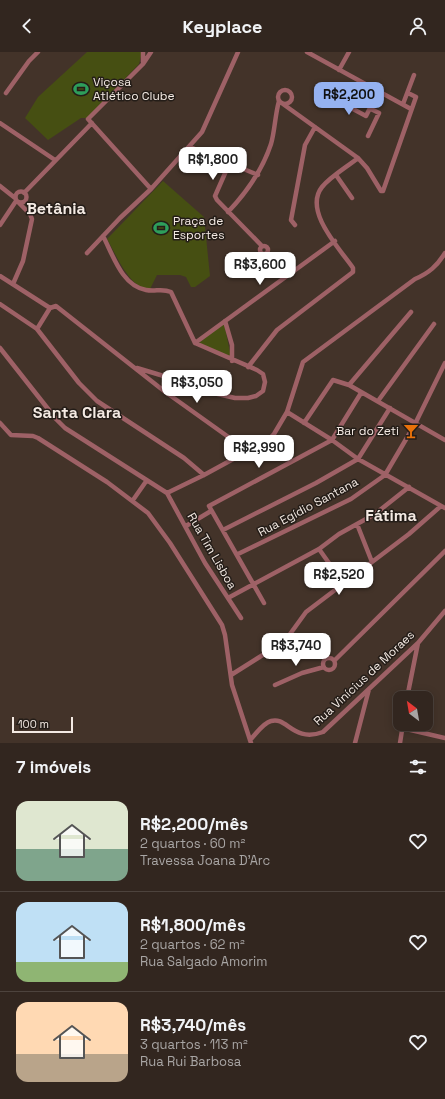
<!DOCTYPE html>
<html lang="pt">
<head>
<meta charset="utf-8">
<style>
  body { margin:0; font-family:"Space Grotesk",sans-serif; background:#3a2e28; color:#f1f3f6; height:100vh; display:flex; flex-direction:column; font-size:15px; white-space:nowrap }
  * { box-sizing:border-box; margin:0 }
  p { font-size:13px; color:#a8a5a4 }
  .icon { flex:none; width:22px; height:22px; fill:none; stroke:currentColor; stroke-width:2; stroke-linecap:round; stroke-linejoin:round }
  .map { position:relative; height:691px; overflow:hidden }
  .details { display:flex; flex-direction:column; background:#32261f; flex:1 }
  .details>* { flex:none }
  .needle { width:26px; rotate:329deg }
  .controls { position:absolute; left:393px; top:639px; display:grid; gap:8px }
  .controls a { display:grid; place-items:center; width:40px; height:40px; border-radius:8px; background:#32261f; box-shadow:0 2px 10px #0003,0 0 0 1px #4d433d; font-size:20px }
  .scale { position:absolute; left:12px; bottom:10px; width:61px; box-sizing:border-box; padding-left:4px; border:2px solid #f4eae3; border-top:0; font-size:11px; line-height:14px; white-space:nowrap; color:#f4eae3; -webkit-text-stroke:3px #241d18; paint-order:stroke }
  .price { position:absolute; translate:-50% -34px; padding:0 9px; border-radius:8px; background:#fff; color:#222; font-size:13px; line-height:26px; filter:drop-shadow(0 1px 2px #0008) }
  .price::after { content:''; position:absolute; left:50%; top:24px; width:12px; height:9px; margin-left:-6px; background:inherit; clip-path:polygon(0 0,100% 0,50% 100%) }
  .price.active { background:#95b2f1; color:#111 }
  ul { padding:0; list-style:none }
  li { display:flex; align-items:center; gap:12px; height:100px; padding:0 16px }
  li+li { border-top:1px solid #4d433d }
  li span { display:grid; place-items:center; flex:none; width:112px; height:80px; border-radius:12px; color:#555 }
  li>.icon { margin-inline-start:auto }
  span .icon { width:48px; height:48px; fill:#fffc; stroke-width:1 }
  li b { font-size:17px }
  h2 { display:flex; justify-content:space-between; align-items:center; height:48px; padding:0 16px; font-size:17px }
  header { display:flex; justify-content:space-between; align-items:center; height:52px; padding:0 16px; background:#32261f; font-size:18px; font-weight:700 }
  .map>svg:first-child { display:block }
  .green { fill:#464f12 }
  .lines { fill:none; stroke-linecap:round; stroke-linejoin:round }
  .minor { stroke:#9e6166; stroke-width:4.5 }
  .labels { text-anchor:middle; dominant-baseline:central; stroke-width:3; stroke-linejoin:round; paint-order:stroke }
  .poi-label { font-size:12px; fill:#f4eae3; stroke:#241d18; text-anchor:start }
  .street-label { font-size:12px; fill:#f4eae3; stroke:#241d18 }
  .district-label { font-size:16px; font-weight:bold; fill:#f4eae3; stroke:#241d18 }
</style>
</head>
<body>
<header><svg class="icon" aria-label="back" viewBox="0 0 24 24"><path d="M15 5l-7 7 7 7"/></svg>Keyplace<svg class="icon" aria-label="person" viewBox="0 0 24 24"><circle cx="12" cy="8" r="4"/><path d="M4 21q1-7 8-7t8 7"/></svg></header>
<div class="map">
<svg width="445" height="691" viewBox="0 0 445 691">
  <rect width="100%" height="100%" fill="#433329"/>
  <path class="green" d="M 87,0 L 142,0 L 139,12 L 87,66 L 81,66 L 48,88 L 25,66 L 38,45 Z
    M 163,129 L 204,165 L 210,224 L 195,235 L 191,235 L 186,225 L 180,223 L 157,223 L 150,237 C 130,238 116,202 107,187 Z
    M 224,271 L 231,305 L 199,291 Z"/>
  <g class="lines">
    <path class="minor" d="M 151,0 L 143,12 L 88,67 L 151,137
      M 307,0 L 411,57
      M 143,10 L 143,0
      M 339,18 L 349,0
      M278 45a7 7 0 1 1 14 0a7 7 0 1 1-14 0Z
      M 6,41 L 29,9 L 38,0
      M 340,50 L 366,64 L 379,38
      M 283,52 L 358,106 L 367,116 L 381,139 L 383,139 L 416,45 L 408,41
      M 403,52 L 414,23
      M 0,71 L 55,108
      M 368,84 L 379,61 L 371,57
      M 190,95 L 258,123
      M 230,110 L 215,144 L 217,148 L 262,194
      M 336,123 L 352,146
      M 0,134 L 15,146
      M15.5 145a5.5 5.5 0 1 1 11 0a5.5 5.5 0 1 1-11 0Z
      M 24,141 L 92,71
      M 228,160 C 247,140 262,119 271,92 C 275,78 275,63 279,49
      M 0,173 L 16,149
      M 295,173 L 291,168 L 305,93 L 315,75
      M 103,184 C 113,203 122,234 146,238 C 155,240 162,236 171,240 L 195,291 L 257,318 L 263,322 L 265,330 L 263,339 L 256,344 L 248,346 L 235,346 L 205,339 L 192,340 L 167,325 L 137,316
      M260 198a4 4 0 1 1 8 0a4 4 0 1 1-8 0Z
      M 87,201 L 120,166 L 151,137 L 202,80 L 238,0
      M 0,224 L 50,256
      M 13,232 L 23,209 L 32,167 L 30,162 L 19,151
      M 0,252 L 37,277 L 79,331 L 97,349 L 184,406 L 204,423
      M 225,269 L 232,293 L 232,309
      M 37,277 L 50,256 L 56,254 L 164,339 L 248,399
      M 195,291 L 335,189
      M 0,296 L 56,367 L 65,376 L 167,441 L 205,511 L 241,566
      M 248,315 L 277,278 L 353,220 L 353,216 C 340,197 303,159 322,135 C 331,124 347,115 358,106
      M 349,333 L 411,260
      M 164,339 L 164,331 L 171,327
      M 378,349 L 434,272
      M 287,360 L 332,388 L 358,407 L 445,456
      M 0,371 L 11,383 L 33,384 L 38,386 L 107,430 L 148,461 L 170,491 L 222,573 L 225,583 L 232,633 L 251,691
      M 304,371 L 333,328 L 349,333 L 445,388
      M 167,441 L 204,423 L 268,388 L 274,382 L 287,360 L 303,310 L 415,227 C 429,221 437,214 445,201
      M 133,448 L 147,428
      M 357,472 L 372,510
      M 186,474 L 211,459
      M 223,478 L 316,431 L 358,407 L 390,356
      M 319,497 L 343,531
      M 238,502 L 351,447 L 385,423 L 415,372 L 445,311
      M 228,546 L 319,497 L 339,482 L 375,462 L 409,435
      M 264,551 L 209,454 L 332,388 L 361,341
      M323 612a6 6 0 1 1 12 0a6 6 0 1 1-12 0Z
      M 335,608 L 445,499
      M 231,623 L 285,589 L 306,560 L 409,482 L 441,454
      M 275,633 L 302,621 L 324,615
      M 407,646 L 418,591
      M 402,676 L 445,686
      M 250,688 C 256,682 263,671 271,669 C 287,664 293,691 323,680 L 418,591 L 445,559
      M 355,691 L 369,637
      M 400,691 L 403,672"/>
  </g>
  <defs>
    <g id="stadium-bare" transform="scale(1.2)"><path d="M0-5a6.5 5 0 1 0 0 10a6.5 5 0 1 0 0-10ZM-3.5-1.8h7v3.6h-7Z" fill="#2e9e5b" stroke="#241d18" stroke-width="2.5" paint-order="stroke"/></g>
    <g id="bar-bare" transform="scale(1.2)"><path d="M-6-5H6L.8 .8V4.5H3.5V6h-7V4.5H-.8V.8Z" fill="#e8710a" stroke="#241d18" stroke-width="2.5" paint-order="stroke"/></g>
  </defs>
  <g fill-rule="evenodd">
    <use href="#stadium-bare" x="81" y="37"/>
    <use href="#stadium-bare" x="161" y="176"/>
    <use href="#bar-bare" x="411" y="379"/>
  </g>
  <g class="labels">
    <g class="poi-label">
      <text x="93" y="30">Viçosa<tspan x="93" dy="14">Atlético Clube</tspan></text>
      <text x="173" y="169">Praça de<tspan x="173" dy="14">Esportes</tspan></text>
      <text x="399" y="379" text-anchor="end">Bar do Zeti</text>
    </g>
    <g class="street-label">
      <text transform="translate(308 455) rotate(-28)">Rua Egídio Santana</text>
      <text transform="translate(212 499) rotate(60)">Rua Tim Lisboa</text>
      <text transform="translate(364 626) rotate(-43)">Rua Vinícius de Moraes</text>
    </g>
    <g class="district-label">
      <text x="56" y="156">Betânia</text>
      <text x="77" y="360">Santa Clara</text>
      <text x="391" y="463">Fátima</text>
    </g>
  </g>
</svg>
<div class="controls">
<a><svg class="needle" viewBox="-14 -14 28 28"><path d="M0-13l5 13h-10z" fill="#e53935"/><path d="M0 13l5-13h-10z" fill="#a8a5a4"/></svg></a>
</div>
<div class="scale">100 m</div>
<b class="price active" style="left:349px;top:64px">R$2,200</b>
<b class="price" style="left:213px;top:129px">R$1,800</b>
<b class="price" style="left:260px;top:234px">R$3,600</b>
<b class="price" style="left:197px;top:352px">R$3,050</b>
<b class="price" style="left:259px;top:417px">R$2,990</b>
<b class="price" style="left:339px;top:544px">R$2,520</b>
<b class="price" style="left:296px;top:615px">R$3,740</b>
</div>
<section class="details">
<h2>7 imóveis<svg class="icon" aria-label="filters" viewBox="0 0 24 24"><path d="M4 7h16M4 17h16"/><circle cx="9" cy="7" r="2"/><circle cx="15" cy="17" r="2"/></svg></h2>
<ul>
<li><span style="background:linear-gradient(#dfe7d0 60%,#7fa58c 0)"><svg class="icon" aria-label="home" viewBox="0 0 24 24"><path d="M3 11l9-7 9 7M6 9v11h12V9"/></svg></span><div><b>R$2,200/mês</b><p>2 quartos · 60 m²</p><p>Travessa Joana D'Arc</p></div><svg class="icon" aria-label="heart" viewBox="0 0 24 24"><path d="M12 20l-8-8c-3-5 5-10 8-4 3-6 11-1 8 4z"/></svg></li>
<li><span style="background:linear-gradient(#bfe0f5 75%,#8fb573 0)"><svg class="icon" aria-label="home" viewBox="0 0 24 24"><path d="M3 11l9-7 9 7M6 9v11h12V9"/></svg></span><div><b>R$1,800/mês</b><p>2 quartos · 62 m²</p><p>Rua Salgado Amorim</p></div><svg class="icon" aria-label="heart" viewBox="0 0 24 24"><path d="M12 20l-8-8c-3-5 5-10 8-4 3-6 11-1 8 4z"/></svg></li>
<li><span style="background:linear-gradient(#ffd9b3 65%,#b9a48a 0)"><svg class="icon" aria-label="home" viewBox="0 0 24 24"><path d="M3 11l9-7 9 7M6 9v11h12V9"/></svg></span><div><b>R$3,740/mês</b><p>3 quartos · 113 m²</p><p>Rua Rui Barbosa</p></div><svg class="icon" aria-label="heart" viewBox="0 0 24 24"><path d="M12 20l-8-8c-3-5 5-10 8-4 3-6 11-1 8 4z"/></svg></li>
</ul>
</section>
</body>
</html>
